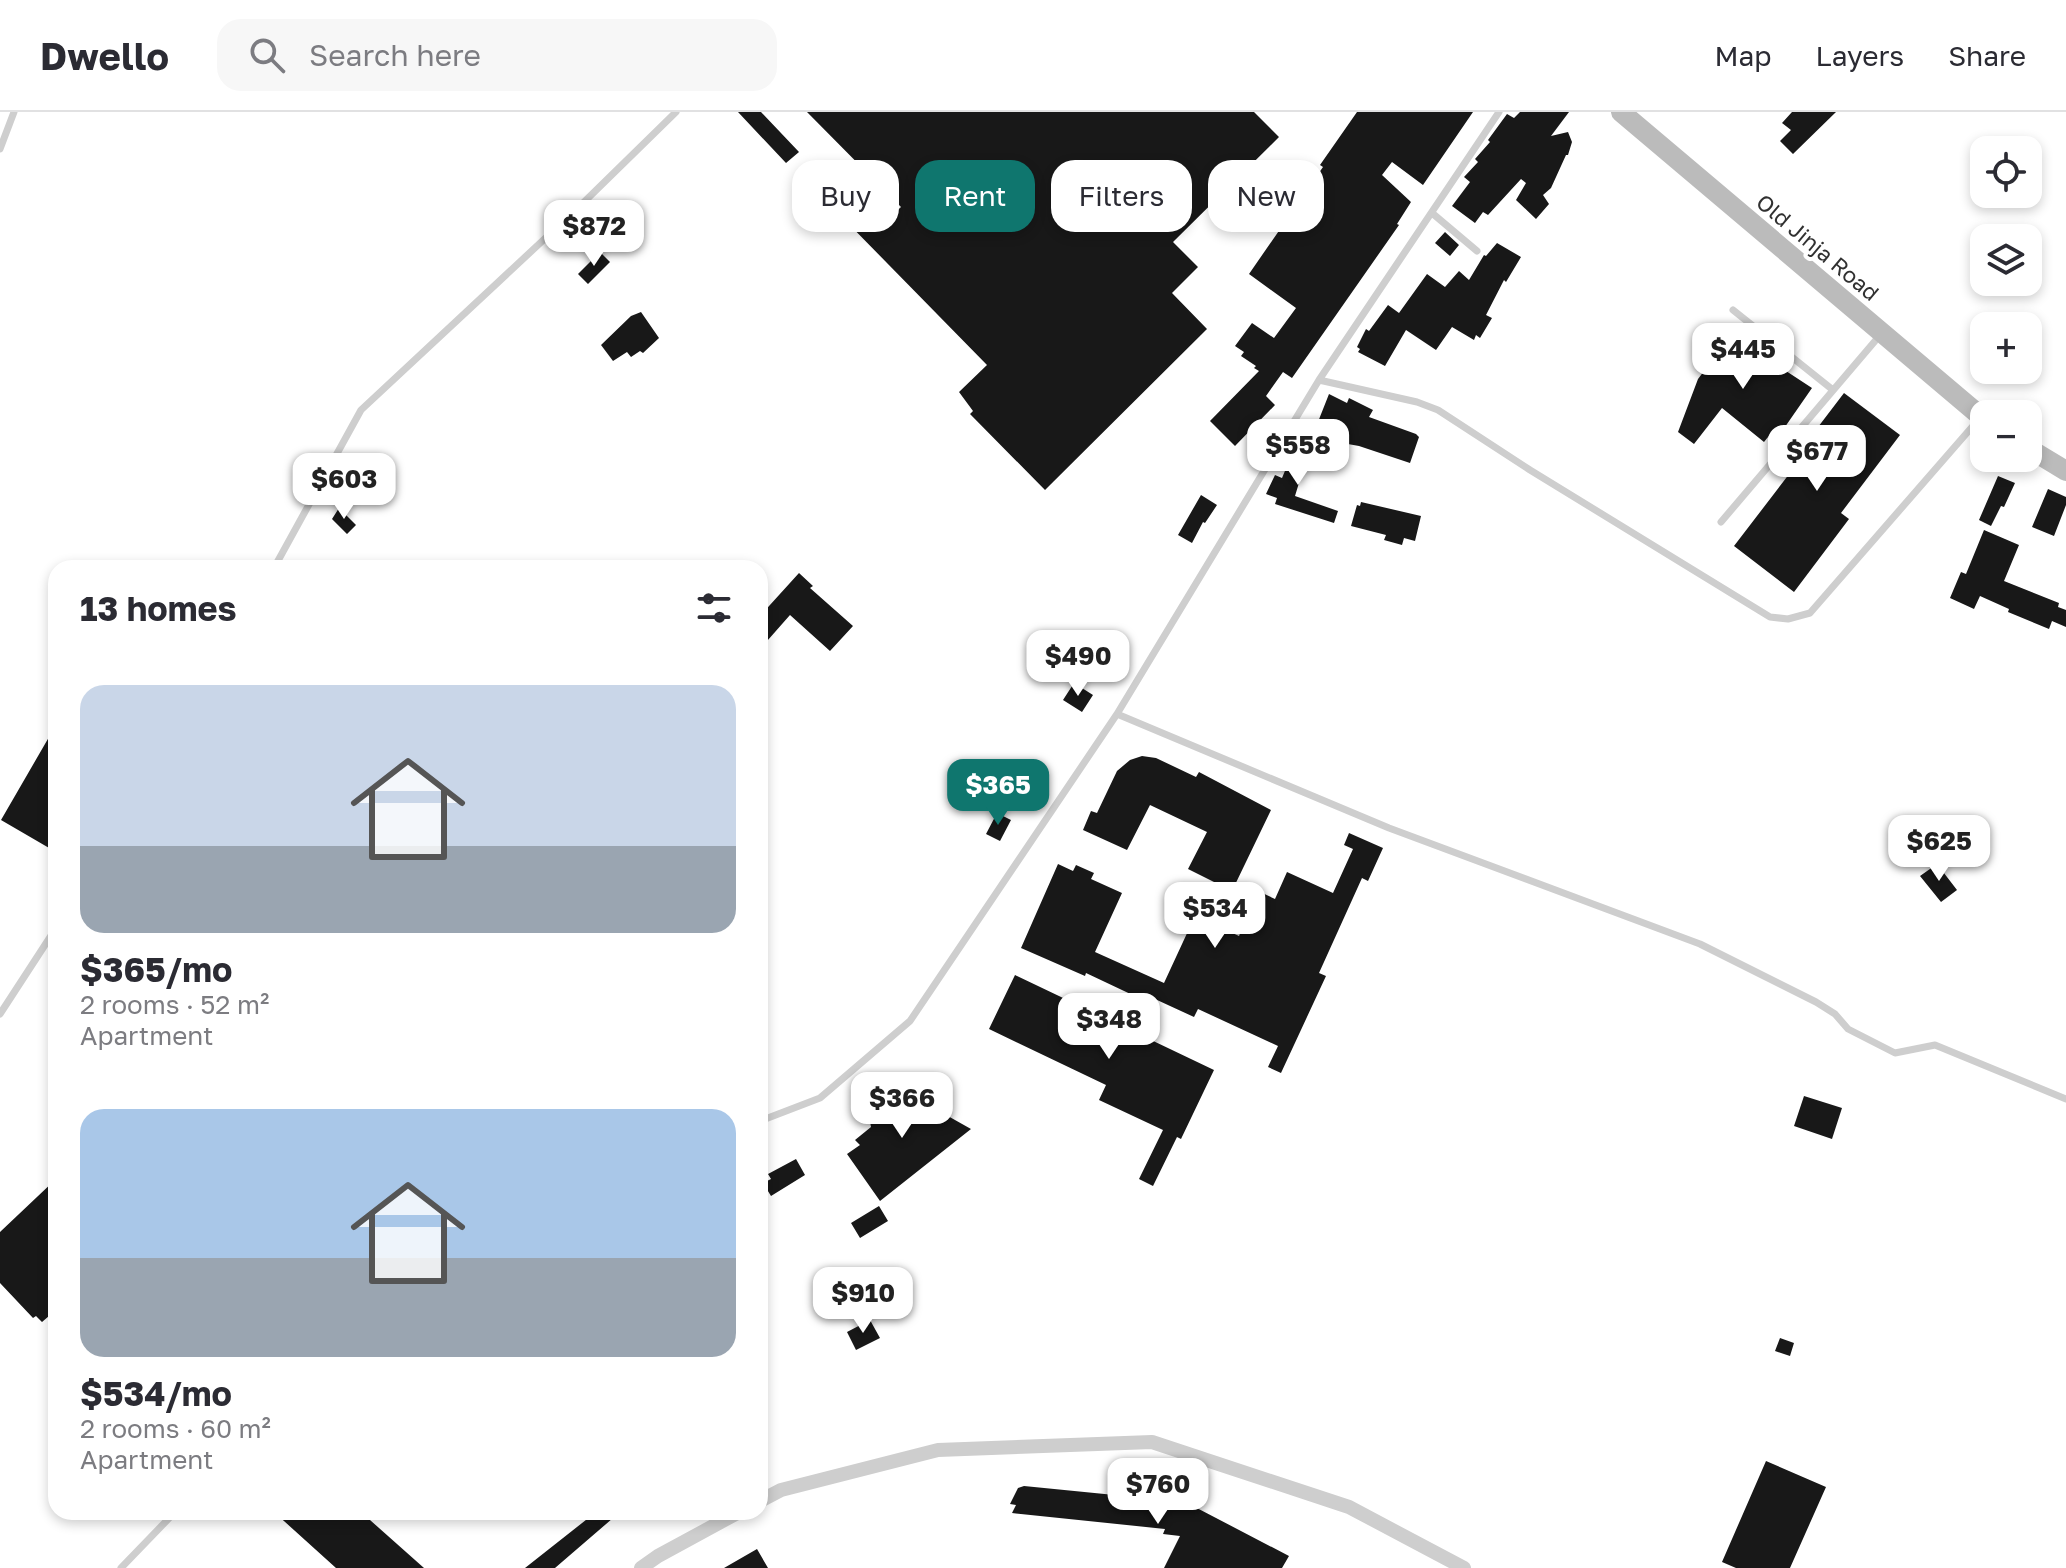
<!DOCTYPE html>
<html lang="en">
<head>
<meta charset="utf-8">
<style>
  body { margin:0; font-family:"Golos Text",sans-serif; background:#f7f7f7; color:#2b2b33; height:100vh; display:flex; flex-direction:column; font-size:30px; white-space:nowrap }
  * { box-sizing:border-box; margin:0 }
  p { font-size:26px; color:#7c7c81 }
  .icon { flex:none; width:44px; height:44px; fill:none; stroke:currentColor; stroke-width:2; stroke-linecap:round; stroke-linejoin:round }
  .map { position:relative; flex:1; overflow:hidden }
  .side { position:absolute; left:48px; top:448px; width:720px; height:960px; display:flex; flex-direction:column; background:#fff; border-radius:24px; box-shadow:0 4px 12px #0003 }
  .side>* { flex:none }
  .hud { position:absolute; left:792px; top:48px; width:760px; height:72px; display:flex; gap:16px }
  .fabs { position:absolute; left:1970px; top:24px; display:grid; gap:16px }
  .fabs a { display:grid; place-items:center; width:72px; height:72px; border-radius:16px; background:#fff; box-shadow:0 4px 12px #0003; font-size:40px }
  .price { position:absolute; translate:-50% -68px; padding:0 18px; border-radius:16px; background:#fff; color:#222; font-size:26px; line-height:52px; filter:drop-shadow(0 2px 4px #0008) }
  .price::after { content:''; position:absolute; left:50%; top:48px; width:24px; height:18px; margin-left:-12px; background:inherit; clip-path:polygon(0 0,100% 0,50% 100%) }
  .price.selected { background:#0f766e; color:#fff }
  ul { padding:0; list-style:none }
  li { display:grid; align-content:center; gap:16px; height:424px; padding:0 32px }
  li span { display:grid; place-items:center; height:248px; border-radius:24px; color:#555 }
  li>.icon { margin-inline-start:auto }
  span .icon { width:144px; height:144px; fill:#fffc; stroke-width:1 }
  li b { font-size:34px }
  h2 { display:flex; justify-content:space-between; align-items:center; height:96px; padding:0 32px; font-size:34px }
  .pill { padding:0 28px; border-radius:24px; background:#fff; box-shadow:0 4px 12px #0003; font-size:28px; line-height:72px }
  .pill.selected { background:#0f766e; color:#fff }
  header { display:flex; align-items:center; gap:48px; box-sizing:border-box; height:112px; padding:0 40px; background:#fff; border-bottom:2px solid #e1e1e2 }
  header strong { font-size:38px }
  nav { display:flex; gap:44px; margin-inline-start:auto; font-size:28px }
  .search { width:560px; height:72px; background:#f7f7f7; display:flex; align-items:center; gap:20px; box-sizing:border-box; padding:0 28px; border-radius:24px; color:#7c7c81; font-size:30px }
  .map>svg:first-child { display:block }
  .building { fill:#181818 }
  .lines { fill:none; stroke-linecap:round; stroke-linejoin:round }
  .service { stroke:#cecece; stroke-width:7 }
  .minor { stroke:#cecece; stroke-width:14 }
  .secondary { stroke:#bbb; stroke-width:20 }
  .labels { text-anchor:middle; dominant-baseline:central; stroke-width:8; stroke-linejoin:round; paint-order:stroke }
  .street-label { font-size:22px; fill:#313131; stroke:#fff }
</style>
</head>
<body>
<header>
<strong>Dwello</strong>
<div class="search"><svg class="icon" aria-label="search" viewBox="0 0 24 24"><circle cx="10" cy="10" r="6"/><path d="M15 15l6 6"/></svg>Search here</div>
<nav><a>Map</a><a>Layers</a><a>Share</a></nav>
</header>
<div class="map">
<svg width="2066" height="1456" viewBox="0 0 2066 1456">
  <rect width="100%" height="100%" fill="#fff"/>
  <path class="building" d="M 738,0 L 761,0 L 799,40 L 786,51 Z
    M 807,0 L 1254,0 L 1279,25 L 1173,130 L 1198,155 L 1172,181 L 1207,217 L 1045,378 L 970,302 L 973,299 L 959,280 L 987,253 L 837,100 L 852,84 L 882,113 L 901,95 Z
    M 1357,0 L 1473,0 L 1423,73 L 1392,50 L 1382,63 L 1411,90 L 1397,112 L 1399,113 L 1292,266 L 1283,260 L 1266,284 L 1275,293 L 1235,334 L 1210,309 L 1259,259 L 1254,256 L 1256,254 L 1241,244 L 1244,240 L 1235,234 L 1252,211 L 1274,226 L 1296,196 L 1249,162 L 1323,55 L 1320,53 Z
    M 1520,0 L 1569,0 L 1551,24 L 1568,20 L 1572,30 L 1568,43 L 1566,43 L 1551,76 L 1543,83 L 1549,92 L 1536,107 L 1516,88 L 1526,71 L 1521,67 L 1488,103 L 1483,100 L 1475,111 L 1452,94 L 1470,70 L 1464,65 L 1478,50 L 1475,47 L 1490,30 L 1488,28 L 1507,2 L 1514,6 Z
    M 1792,0 L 1836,0 L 1793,42 L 1780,29 L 1791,18 L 1782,11 Z
    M 1445,120 L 1459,133 L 1450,144 L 1435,131 Z
    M 1497,131 L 1521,145 L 1506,170 L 1504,168 L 1486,203 L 1492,206 L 1480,226 L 1476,223 L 1474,228 L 1452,215 L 1436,238 L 1406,218 L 1385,254 L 1358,240 L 1360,237 L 1357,235 L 1366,217 L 1369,219 L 1388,193 L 1399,201 L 1427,162 L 1445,175 L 1459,159 L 1469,168 L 1484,143 L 1486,144 Z
    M 600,140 L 610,150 L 588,172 L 578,162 Z
    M 641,200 L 659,226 L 643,241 L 640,239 L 631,245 L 627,240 L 613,249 L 601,233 L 631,204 Z
    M 1724,213 L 1766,246 L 1812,276 L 1778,325 L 1772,320 L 1764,330 L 1722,296 L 1694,332 L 1678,320 L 1698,267 L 1707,255 Z
    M 1844,281 L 1900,323 L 1841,401 L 1849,407 L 1794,480 L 1734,434 L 1803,344 L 1799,340 Z
    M 1329,282 L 1347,291 L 1349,286 L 1373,298 L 1369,305 L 1416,322 L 1419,325 L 1410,351 L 1359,334 L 1331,329 L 1314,320 Z
    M 1302,330 L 1316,336 L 1308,353 L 1305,351 L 1295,384 L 1338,399 L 1334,411 L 1275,392 L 1277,386 L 1266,382 L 1275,363 L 1282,366 L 1292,342 L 1295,344 Z
    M 1998,364 L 2015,371 L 2004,395 L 2001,394 L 1991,414 L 1979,408 Z
    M 2048,377 L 2066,385 L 2066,393 L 2054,424 L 2032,415 Z
    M 1201,383 L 1217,393 L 1205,411 L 1203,410 L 1192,431 L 1178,423 Z
    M 1361,390 L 1421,404 L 1415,429 L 1404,426 L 1402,433 L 1384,428 L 1386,423 L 1351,414 L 1357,393 L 1360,394 Z
    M 339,396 L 356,413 L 347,422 L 332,407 Z
    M 1984,418 L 2019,433 L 2004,469 L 2059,491 L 2058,495 L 2066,498 L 2066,515 L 2052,509 L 2049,517 L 2008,500 L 2009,497 L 1980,484 L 1974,497 L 1950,486 L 1961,460 L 1966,462 Z
    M 799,461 L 813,474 L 810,476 L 853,514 L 830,539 L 790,503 L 760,537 L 760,504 Z
    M 1074,571 L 1093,583 L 1082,600 L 1063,588 Z
    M 56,613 L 56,740 L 1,708 Z
    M 1142,644 L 1156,646 L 1196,665 L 1199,660 L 1271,698 L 1232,779 L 1188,757 L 1207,720 L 1150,693 L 1127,738 L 1083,718 L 1091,699 L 1097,701 L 1117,659 L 1130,648 Z
    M 997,701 L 1011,708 L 1000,729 L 986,722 Z
    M 1349,721 L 1383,736 L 1368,769 L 1362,766 L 1319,861 L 1326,864 L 1281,961 L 1268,955 L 1278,934 L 1198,897 L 1194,905 L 1144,882 L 1141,887 L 1086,861 L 1085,864 L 1021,836 L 1058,752 L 1073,759 L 1076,753 L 1094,761 L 1091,767 L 1122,781 L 1095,840 L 1164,871 L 1195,804 L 1239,824 L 1258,779 L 1275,787 L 1287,760 L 1333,781 L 1353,737 L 1344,733 Z
    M 1937,752 L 1957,778 L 1941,790 L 1920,764 Z
    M 1015,863 L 1214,958 L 1181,1027 L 1177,1025 L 1153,1074 L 1139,1067 L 1163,1018 L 1099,988 L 1106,973 L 989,917 Z
    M 891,972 L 971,1017 L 880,1089 L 847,1042 L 860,1033 L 855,1028 L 871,1015 L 868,999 Z
    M 1804,984 L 1842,996 L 1832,1027 L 1794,1014 Z
    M 796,1047 L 805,1063 L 771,1084 L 763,1071 L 771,1067 L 768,1062 Z
    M 56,1067 L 56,1198 L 42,1210 L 36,1204 L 33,1206 L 0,1171 L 0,1120 Z
    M 879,1094 L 888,1109 L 860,1126 L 851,1111 Z
    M 870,1208 L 880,1226 L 856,1238 L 847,1220 Z
    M 1780,1226 L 1794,1231 L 1790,1244 L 1775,1239 Z
    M 1766,1349 L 1826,1375 L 1790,1456 L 1736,1456 L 1722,1450 Z
    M 1024,1374 L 1195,1391 L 1193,1394 L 1289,1444 L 1282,1456 L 1164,1456 L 1180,1424 L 1163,1422 L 1165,1417 L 1012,1401 L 1016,1393 L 1010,1392 L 1018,1376 Z
    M 274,1400 L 361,1400 L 424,1456 L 336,1456 Z
    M 596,1400 L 620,1400 L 555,1456 L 525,1456 Z
    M 757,1437 L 768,1456 L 724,1456 Z"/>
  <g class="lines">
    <path class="service" d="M 0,37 L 14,0
      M 1432,101 L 1477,139
      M 1733,198 L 1833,278
      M 1319,268 L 1417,290 L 1438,298 L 1530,358 L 1770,505 L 1788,507 L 1810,501 L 1979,307
      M 1721,410 L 1881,222
      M 274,456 L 361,298 L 582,92 L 676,0
      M 1117,602 L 1389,716 L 1700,832 L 1816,890 L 1835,902 L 1848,917 L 1895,941 L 1935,933 L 2066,987
      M 0,902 L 56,816
      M 760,1009 L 820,986 L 910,909 L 1117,602 L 1319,268 L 1499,0
      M 121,1456 L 175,1400"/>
    <path class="minor" d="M 760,1389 L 781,1378 L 938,1338 L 1152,1330 L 1349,1395 L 1464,1456
      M 641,1456 L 658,1444 L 739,1400"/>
    <path class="secondary" d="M 1621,0 L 1984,307
      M 2028,336 L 2066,359"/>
  </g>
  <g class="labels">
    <g class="street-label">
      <text transform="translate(1818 135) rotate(40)">Old Jinja Road</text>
    </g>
  </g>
</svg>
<div class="fabs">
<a><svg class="icon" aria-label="locate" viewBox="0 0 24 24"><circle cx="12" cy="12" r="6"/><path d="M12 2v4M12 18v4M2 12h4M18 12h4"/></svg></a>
<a><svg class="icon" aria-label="layers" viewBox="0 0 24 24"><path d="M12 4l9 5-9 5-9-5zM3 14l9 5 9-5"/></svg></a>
<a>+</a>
<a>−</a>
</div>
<b class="price" style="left:594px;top:156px">$872</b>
<b class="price" style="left:1743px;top:279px">$445</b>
<b class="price" style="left:1298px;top:375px">$558</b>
<b class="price" style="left:1817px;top:381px">$677</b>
<b class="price" style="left:344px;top:409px">$603</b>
<b class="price" style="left:1078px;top:586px">$490</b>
<b class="price selected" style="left:998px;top:715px">$365</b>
<b class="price" style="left:1939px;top:771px">$625</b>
<b class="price" style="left:1215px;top:838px">$534</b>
<b class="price" style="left:1109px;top:949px">$348</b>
<b class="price" style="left:902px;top:1028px">$366</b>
<b class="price" style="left:863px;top:1223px">$910</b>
<b class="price" style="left:1158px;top:1414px">$760</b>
<div class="hud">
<a class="pill">Buy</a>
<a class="pill selected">Rent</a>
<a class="pill">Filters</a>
<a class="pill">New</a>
</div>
<section class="side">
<h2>13 homes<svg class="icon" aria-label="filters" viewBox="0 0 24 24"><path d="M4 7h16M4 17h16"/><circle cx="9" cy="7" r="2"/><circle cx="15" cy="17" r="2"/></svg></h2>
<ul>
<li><span style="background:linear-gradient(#c9d6e8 65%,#9aa5b1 0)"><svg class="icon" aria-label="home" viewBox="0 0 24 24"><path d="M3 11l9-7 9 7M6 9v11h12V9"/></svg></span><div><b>$365/mo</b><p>2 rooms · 52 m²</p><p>Apartment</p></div></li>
<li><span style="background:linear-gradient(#a9c7e8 60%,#9aa5b1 0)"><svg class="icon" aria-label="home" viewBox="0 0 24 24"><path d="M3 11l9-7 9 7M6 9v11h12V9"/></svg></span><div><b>$534/mo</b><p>2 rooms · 60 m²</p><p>Apartment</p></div></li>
</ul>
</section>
</div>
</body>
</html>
